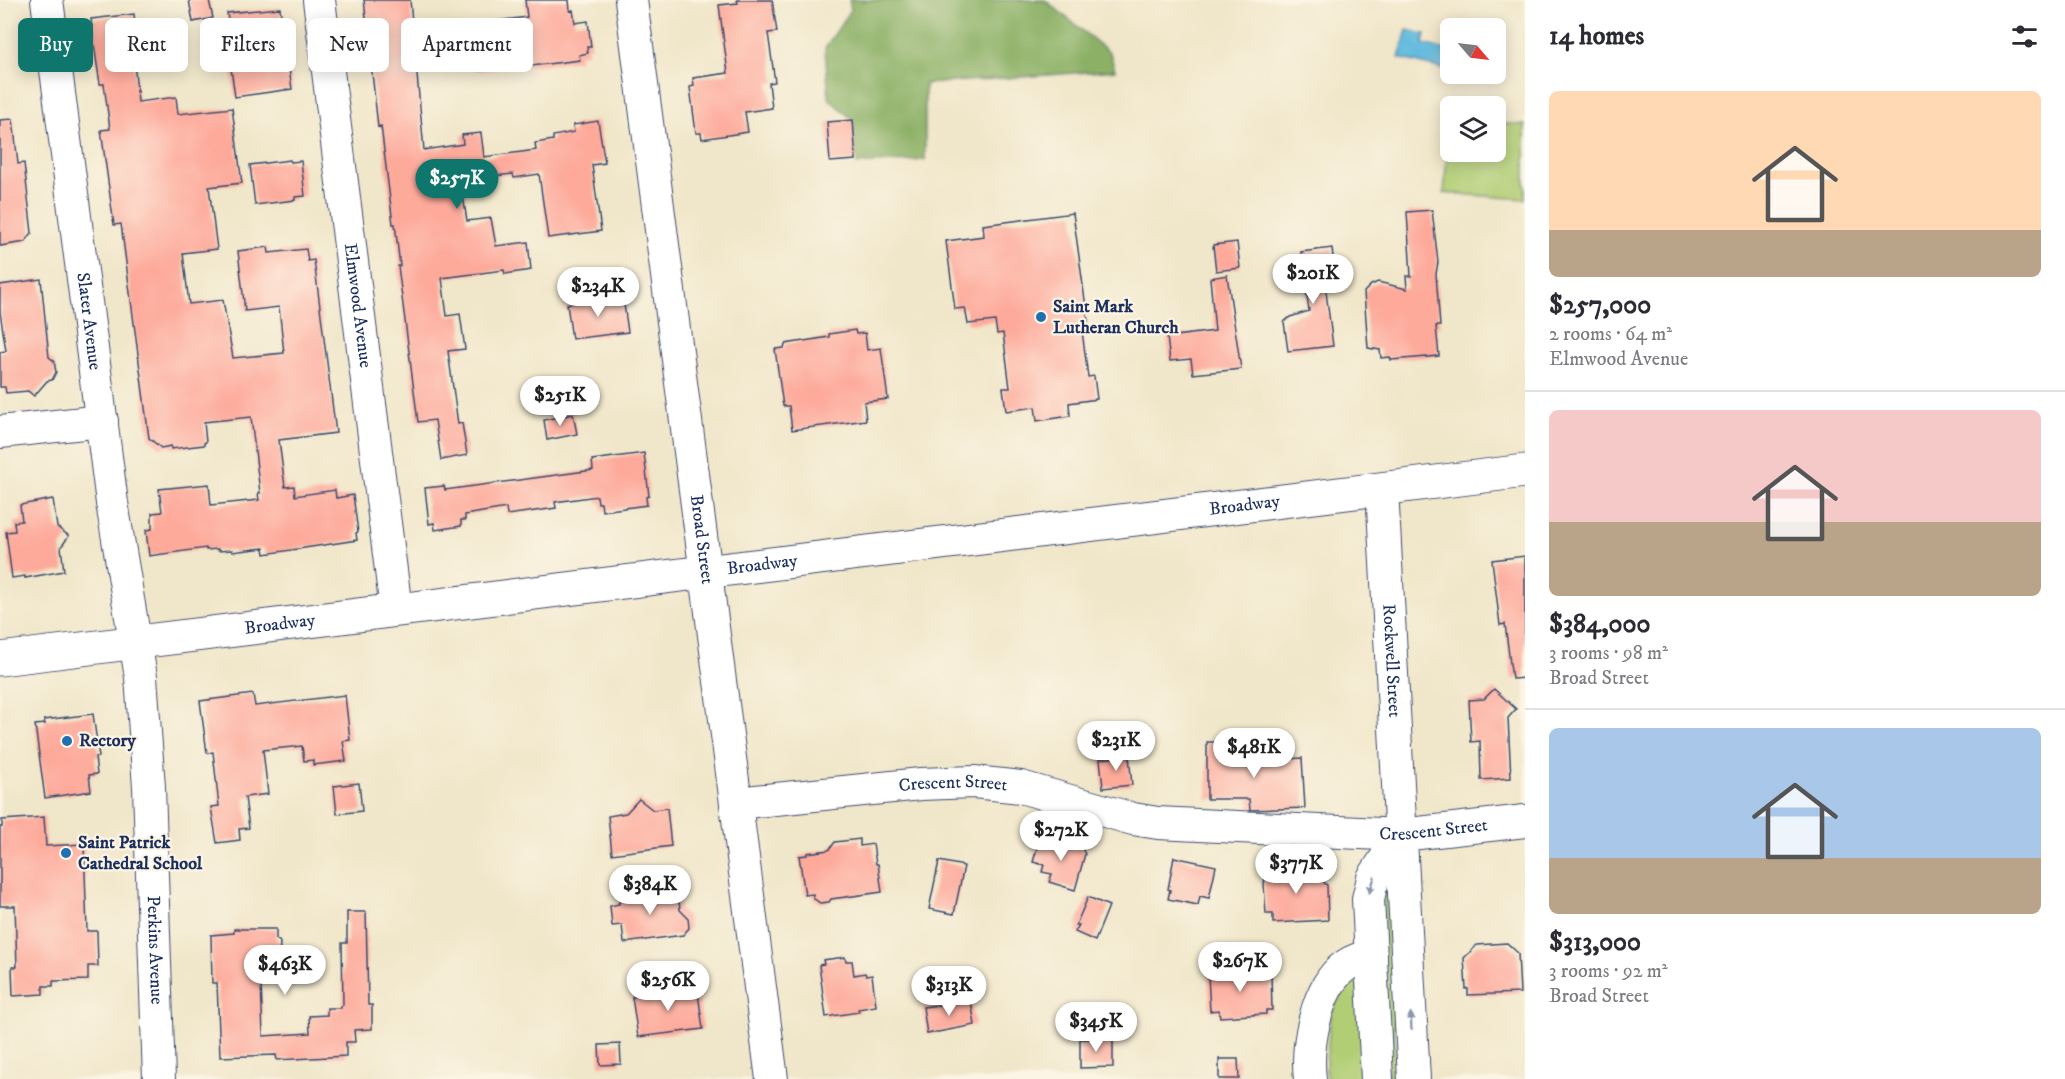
<!DOCTYPE html>
<html lang="en">
<head>
<meta charset="utf-8">
<style>
  body { margin:0; font-family:"IM FELL DW Pica",serif; background:#f7f7f7; color:#2b2b33; height:100vh; display:flex; flex-direction:column; font-size:22px; white-space:nowrap }
  * { box-sizing:border-box; margin:0 }
  p { font-size:20px; color:#7c7c81 }
  .icon { flex:none; width:33px; height:33px; fill:none; stroke:currentColor; stroke-width:2; stroke-linecap:round; stroke-linejoin:round }
  .map { position:relative; flex:1; overflow:hidden }
  .side { display:flex; flex-direction:column; background:#fff; width:540px }
  .side>* { flex:none }
  .top-card { position:absolute; left:18px; top:18px; width:570px; height:54px; display:flex; gap:12px }
  .needle { width:39px; rotate:118deg }
  .controls { position:absolute; left:1440px; top:18px; display:grid; gap:12px }
  .controls a { display:grid; place-items:center; width:66px; height:66px; border-radius:9px; background:#fff; box-shadow:0 3px 15px #0003; font-size:30px }
  .price { position:absolute; translate:-50% -51px; padding:0 14px; border-radius:21px; background:#fff; color:#222; font-size:20px; line-height:39px; filter:drop-shadow(0 2px 3px #0008) }
  .price::after { content:''; position:absolute; left:50%; top:36px; width:18px; height:14px; margin-left:-9px; background:inherit; clip-path:polygon(0 0,100% 0,50% 100%) }
  .price.selected { background:#0f766e; color:#fff }
  ul { padding:0; list-style:none }
  li { display:grid; align-content:center; gap:12px; height:318px; padding:0 24px }
  li+li { border-top:2px solid #e1e1e2 }
  li span { display:grid; place-items:center; height:186px; border-radius:9px; color:#555 }
  li>.icon { margin-inline-start:auto }
  span .icon { width:108px; height:108px; fill:#fffc; stroke-width:1 }
  li b { font-size:26px }
  h2 { display:flex; justify-content:space-between; align-items:center; height:72px; padding:0 24px; font-size:26px }
  .tag { padding:0 21px; border-radius:9px; background:#fff; box-shadow:0 3px 15px #0003; font-size:21px; line-height:54px }
  .tag.selected { background:#0f766e; color:#fff }
  main { display:flex; flex:1; min-height:0 }
  .map>svg:first-child { display:block }
  .green { fill:#b1ce75; stroke:#667e6a; stroke-width:1.5 }
  .forest { fill:#8cb166; stroke:#547062; stroke-width:1.5 }
  .water { fill:#60badd; stroke:#3e749e; stroke-width:1.5 }
  .building { fill:#fdaa9b }
  .lines { fill:none; stroke-linecap:round; stroke-linejoin:round }
  .minor-casing { stroke:#3b4a6e; stroke-width:34 }
  .major-casing { stroke:#3b4a6e; stroke-width:35 }
  .minor { stroke:#fff; stroke-width:32 }
  .major { stroke:#fff; stroke-width:33 }
  .oneway { fill:#8d97ae }
  .poi-dot { fill:#1f6fb2; stroke:#fcf5e5; stroke-width:2 }
  .labels { text-anchor:middle; dominant-baseline:central; stroke-width:4.5; stroke-linejoin:round; paint-order:stroke }
  .street-label { font-size:18px; fill:#1b2f5e; stroke:#fcf5e5 }
  .poi-label { font-size:18px; font-weight:bold; fill:#1b2f5e; stroke:#fcf5e5; text-anchor:start }
</style>
</head>
<body>
<main>
<div class="map">
<svg width="1525" height="1079" viewBox="0 0 1525 1079">
  <rect width="100%" height="100%" fill="#fcf5e5"/>
  <filter id="ink" filterUnits="userSpaceOnUse"><feTurbulence type="fractalNoise" baseFrequency=".0167" numOctaves="2"/><feDisplacementMap in="SourceGraphic" scale="12" xChannelSelector="R" yChannelSelector="G"/><feConvolveMatrix kernelMatrix="1 2 1 2 8 2 1 2 1" color-interpolation-filters="sRGB"/></filter>
  <filter id="wash" filterUnits="userSpaceOnUse"><feTurbulence type="fractalNoise" baseFrequency=".008" numOctaves="4" result="noise"/><feDisplacementMap in="SourceGraphic" scale="24" xChannelSelector="R" yChannelSelector="G"/><feGaussianBlur stdDeviation="1.35" result="paint"/><feColorMatrix in="noise" values="0 0 0 0 0 0 0 0 0 0 0 0 0 0 0 0 0 1.4 0 .05"/><feComposite in="paint" operator="in"/></filter>
  <g filter="url(#wash)">
    <rect width="100%" height="100%" fill="#f0e6c9"/>
    <path class="green" d="M 1450,119 L 1450,152 L 1496,152 L 1496,123 L 1525,125 L 1525,199 L 1444,193 Z
      M 1382,885 L 1385,885 L 1388,888 L 1397,1079 L 1388,1079 Z
      M 1358,977 L 1366,1079 L 1326,1079 L 1326,1062 L 1331,1014 L 1349,978 Z"/>
    <path class="forest" d="M 849,0 L 1045,0 L 1110,53 L 1115,70 L 925,84 L 925,160 L 857,164 L 853,120 L 829,99 L 825,48 L 851,10 Z"/>
    <path class="water" d="M 1407,30 L 1425,34 L 1423,44 L 1450,51 L 1447,70 L 1399,58 Z"/>
    <g id="blocks">
      <path class="building" d="M 189,0 L 209,0 L 213,18 L 193,22 Z
        M 364,0 L 410,0 L 424,150 L 463,144 L 462,135 L 481,133 L 484,157 L 536,150 L 535,143 L 553,140 L 553,136 L 574,132 L 573,125 L 598,121 L 605,163 L 592,165 L 601,231 L 548,238 L 539,174 L 514,178 L 513,174 L 473,178 L 461,182 L 467,221 L 491,218 L 496,246 L 528,242 L 531,270 L 505,274 L 504,270 L 442,278 L 447,316 L 460,314 L 465,349 L 448,351 L 458,424 L 462,423 L 467,455 L 441,460 L 435,420 L 418,422 L 398,266 L 400,266 L 395,224 L 393,224 L 381,126 L 378,127 Z
        M 525,0 L 569,0 L 570,11 L 573,10 L 575,23 L 588,21 L 591,47 L 587,47 L 588,53 L 579,55 L 580,60 L 515,68 L 514,65 L 479,71 L 474,24 L 527,17 Z
        M 737,0 L 772,0 L 777,32 L 768,33 L 775,82 L 769,83 L 772,108 L 745,112 L 748,132 L 702,139 L 701,133 L 696,133 L 690,87 L 694,86 L 693,78 L 728,73 L 719,5 L 738,3 Z
        M 280,8 L 292,89 L 235,97 L 230,61 L 234,61 L 227,13 Z
        M 134,14 L 139,60 L 134,61 L 138,102 L 176,97 L 178,114 L 232,108 L 242,183 L 209,187 L 217,249 L 183,253 L 189,304 L 223,300 L 233,358 L 284,353 L 279,307 L 245,311 L 238,251 L 268,247 L 269,253 L 306,249 L 308,261 L 314,260 L 336,433 L 279,440 L 285,487 L 294,486 L 295,496 L 335,490 L 336,498 L 353,495 L 358,532 L 356,533 L 357,540 L 265,554 L 264,548 L 232,552 L 232,550 L 218,551 L 218,549 L 206,550 L 206,548 L 149,556 L 146,530 L 152,529 L 152,513 L 162,512 L 159,489 L 209,484 L 211,505 L 259,500 L 258,493 L 260,493 L 251,417 L 204,422 L 206,442 L 204,443 L 204,445 L 171,449 L 171,446 L 161,448 L 149,438 L 121,224 L 114,225 L 101,130 L 110,129 L 104,84 L 100,84 L 96,58 L 91,19 Z
        M 13,119 L 18,164 L 24,163 L 32,233 L 25,242 L 0,246 L 0,120 Z
        M 853,120 L 856,160 L 830,162 L 827,122 Z
        M 290,160 L 291,162 L 301,161 L 305,196 L 295,197 L 295,200 L 255,205 L 250,165 Z
        M 1432,210 L 1438,262 L 1436,274 L 1440,326 L 1436,326 L 1439,356 L 1391,360 L 1390,357 L 1381,358 L 1380,350 L 1368,348 L 1364,292 L 1371,285 L 1378,282 L 1407,289 L 1406,276 L 1411,276 L 1407,212 Z
        M 1073,213 L 1088,322 L 1081,323 L 1088,377 L 1094,376 L 1097,399 L 1069,403 L 1070,416 L 1037,421 L 1035,407 L 1006,411 L 1003,388 L 1010,388 L 1003,333 L 997,334 L 995,321 L 968,324 L 965,308 L 955,309 L 946,241 L 984,236 L 983,225 Z
        M 1237,242 L 1240,268 L 1216,271 L 1213,245 Z
        M 1332,248 L 1335,275 L 1324,276 L 1333,346 L 1288,351 L 1284,322 L 1290,317 L 1309,311 L 1301,252 Z
        M 1227,275 L 1241,369 L 1193,374 L 1191,359 L 1170,361 L 1167,337 L 1215,331 L 1210,278 Z
        M 41,279 L 49,357 L 54,361 L 56,372 L 52,380 L 47,381 L 34,396 L 28,391 L 6,393 L 5,387 L 0,387 L 0,352 L 6,351 L 0,312 L 0,285 Z
        M 623,297 L 628,332 L 572,339 L 567,304 Z
        M 855,330 L 856,334 L 865,333 L 867,350 L 881,348 L 888,399 L 864,402 L 866,420 L 792,430 L 789,406 L 783,406 L 775,349 L 784,348 L 785,344 L 829,337 L 829,334 Z
        M 573,414 L 577,434 L 547,440 L 544,420 Z
        M 644,453 L 649,496 L 646,497 L 647,505 L 602,511 L 601,503 L 598,503 L 597,496 L 555,502 L 556,508 L 507,515 L 506,508 L 465,515 L 465,520 L 461,520 L 461,526 L 435,530 L 434,523 L 429,524 L 425,488 L 444,486 L 445,490 L 593,470 L 592,460 Z
        M 53,499 L 57,527 L 69,536 L 61,547 L 64,571 L 25,578 L 25,576 L 12,578 L 6,532 L 15,531 L 14,522 L 22,521 L 20,505 Z
        M 1525,556 L 1525,678 L 1512,679 L 1505,624 L 1500,625 L 1492,560 Z
        M 1494,689 L 1516,709 L 1508,718 L 1511,778 L 1481,780 L 1480,741 L 1471,742 L 1469,700 L 1484,699 Z
        M 253,694 L 255,706 L 345,695 L 350,740 L 343,741 L 346,761 L 313,765 L 313,760 L 304,761 L 302,746 L 263,750 L 268,794 L 245,797 L 249,828 L 239,829 L 240,840 L 217,843 L 211,807 L 219,806 L 213,752 L 207,753 L 200,701 Z
        M 93,714 L 99,757 L 95,757 L 97,774 L 89,775 L 91,791 L 45,798 L 35,725 L 45,724 L 44,720 Z
        M 1207,742 L 1239,742 L 1239,762 L 1302,758 L 1305,808 L 1250,810 L 1249,799 L 1207,799 Z
        M 1129,756 L 1132,785 L 1103,788 L 1100,759 Z
        M 359,783 L 362,811 L 337,814 L 334,786 Z
        M 639,799 L 653,810 L 667,808 L 671,846 L 612,854 L 608,816 L 626,813 Z
        M 44,817 L 46,846 L 84,844 L 87,931 L 97,931 L 98,966 L 88,966 L 88,980 L 53,981 L 53,986 L 43,986 L 43,994 L 13,996 L 12,967 L 17,967 L 15,906 L 0,906 L 0,827 L 2,827 L 2,820 Z
        M 1040,838 L 1068,846 L 1077,839 L 1085,854 L 1075,890 L 1049,882 L 1052,874 L 1042,872 L 1044,865 L 1033,862 Z
        M 860,839 L 860,846 L 873,844 L 876,864 L 878,864 L 882,892 L 831,899 L 829,902 L 820,903 L 813,898 L 813,894 L 805,895 L 799,856 L 807,855 L 807,853 L 829,850 L 835,842 Z
        M 1174,857 L 1216,866 L 1209,898 L 1200,896 L 1198,905 L 1168,899 L 1170,890 L 1168,889 Z
        M 939,861 L 964,866 L 954,914 L 929,909 Z
        M 1318,866 L 1319,878 L 1327,885 L 1328,920 L 1273,923 L 1273,914 L 1266,914 L 1264,885 L 1265,877 L 1271,877 L 1271,868 Z
        M 655,886 L 665,895 L 678,893 L 680,910 L 688,918 L 689,928 L 683,935 L 624,943 L 622,925 L 612,926 L 610,906 L 619,904 L 619,901 L 636,899 L 644,888 Z
        M 1088,897 L 1109,906 L 1095,941 L 1075,932 L 1079,925 L 1076,925 Z
        M 347,912 L 366,912 L 368,1005 L 372,1005 L 372,1029 L 354,1030 L 355,1042 L 346,1042 L 346,1056 L 277,1060 L 276,1055 L 220,1057 L 217,983 L 212,983 L 211,935 L 234,933 L 234,929 L 276,929 L 276,939 L 280,942 L 279,962 L 284,962 L 284,983 L 261,983 L 263,1036 L 310,1033 L 309,1016 L 327,1015 L 327,1008 L 341,1008 L 341,1006 L 343,1005 L 342,943 L 347,943 Z
        M 1507,943 L 1518,953 L 1520,993 L 1468,995 L 1468,989 L 1466,989 L 1464,958 L 1477,945 Z
        M 845,957 L 846,961 L 852,961 L 854,975 L 865,973 L 866,976 L 872,975 L 876,1006 L 858,1009 L 859,1012 L 826,1017 L 819,965 L 824,964 L 823,960 Z
        M 1249,968 L 1249,973 L 1264,971 L 1264,974 L 1271,973 L 1272,1010 L 1266,1010 L 1266,1014 L 1220,1017 L 1219,1010 L 1210,1011 L 1208,975 L 1222,974 L 1222,970 Z
        M 697,986 L 703,1029 L 638,1037 L 632,997 L 653,994 L 653,992 Z
        M 971,1001 L 975,1025 L 927,1034 L 923,1007 Z
        M 1080,1039 L 1113,1039 L 1113,1067 L 1080,1068 Z
        M 620,1044 L 621,1064 L 600,1065 L 599,1045 Z
        M 1219,1059 L 1238,1059 L 1239,1079 L 1219,1079 Z"/>
    </g>
  </g>
  <g filter="url(#ink)">
    <use href="#blocks" fill-opacity="0" stroke="#3b4a6e" stroke-width="1.5"/>
    <g class="lines">
      <g class="minor-casing">
        <g id="minor">
          <path id="s1" d="M 47,0 L 112,503 L 141,677 L 149,787 L 159,1079"/>
          <path id="s2" d="M 319,0 L 396,610"/>
          <path id="s3" d="M 631,0 L 772,1079"/>
          <path d="M 0,432 L 102,421"/>
          <path id="s4" d="M 1382,489 L 1414,1079"/>
          <path id="s5" d="M 736,803 L 921,784 L 974,782 L 1021,787 L 1133,819 L 1158,823 L 1401,835 L 1525,821"/>
          <path d="M 1310,1079 C 1306,1046 1316,987 1345,966 C 1353,960 1361,958 1371,956"/>
          <path d="M 1377,1079 L 1368,899 L 1373,878 L 1401,835"/>
        </g>
      </g>
      <g class="major-casing">
        <g id="major">
          <path id="s6" d="M 0,659 L 1525,471"/>
        </g>
      </g>
      <use href="#minor" class="minor"/>
      <use href="#major" class="major"/>
    </g>
    <defs><path id="oneway-solid" d="M-6-.8H1V-3.2L6.5 0L1 3.2V.8H-6Z" transform="scale(1.5)"/></defs>
    <g class="oneway">
      <use href="#oneway-solid" transform="translate(1372 885) rotate(109)"/>
      <use href="#oneway-solid" transform="translate(1411 1021) rotate(-93)"/>
    </g>
  </g>
  <g class="poi-dot">
    <circle cx="1041" cy="317" r="6"/>
    <circle cx="67" cy="741" r="6"/>
    <circle cx="66" cy="853" r="6"/>
  </g>
  <g class="labels">
    <g class="street-label">
      <text stroke="none"><textPath href="#s2" startOffset="308">Elmwood Avenue</textPath></text>
      <text stroke="none"><textPath href="#s1" startOffset="324">Slater Avenue</textPath></text>
      <text stroke="none"><textPath href="#s6" startOffset="1254">Broadway</textPath></text>
      <text stroke="none"><textPath href="#s3" startOffset="544">Broad Street</textPath></text>
      <text stroke="none"><textPath href="#s6" startOffset="768">Broadway</textPath></text>
      <text stroke="none"><textPath href="#s6" startOffset="282">Broadway</textPath></text>
      <text stroke="none"><textPath href="#s4" startOffset="172">Rockwell Street</textPath></text>
      <text stroke="none"><textPath href="#s5" startOffset="218">Crescent Street</textPath></text>
      <text stroke="none"><textPath href="#s5" startOffset="704">Crescent Street</textPath></text>
      <text stroke="none"><textPath href="#s1" startOffset="957">Perkins Avenue</textPath></text>
    </g>
    <g class="poi-label">
      <text x="1053" y="307">Saint Mark<tspan x="1053" dy="21">Lutheran Church</tspan></text>
      <text x="79" y="741">Rectory</text>
      <text x="78" y="843">Saint Patrick<tspan x="78" dy="21">Cathedral School</tspan></text>
    </g>
  </g>
</svg>
<div class="controls">
<a><svg class="needle" viewBox="-14 -14 28 28"><path d="M0-13l5 13h-10z" fill="#e53935"/><path d="M0 13l5-13h-10z" fill="#7c7c81"/></svg></a>
<a><svg class="icon" aria-label="layers" viewBox="0 0 24 24"><path d="M12 4l9 5-9 5-9-5zM3 14l9 5 9-5"/></svg></a>
</div>
<b class="price selected" style="left:457px;top:210px">$257K</b>
<b class="price" style="left:1313px;top:305px">$201K</b>
<b class="price" style="left:598px;top:318px">$234K</b>
<b class="price" style="left:560px;top:427px">$251K</b>
<b class="price" style="left:1116px;top:772px">$231K</b>
<b class="price" style="left:1254px;top:779px">$481K</b>
<b class="price" style="left:1061px;top:862px">$272K</b>
<b class="price" style="left:1296px;top:895px">$377K</b>
<b class="price" style="left:650px;top:916px">$384K</b>
<b class="price" style="left:1240px;top:993px">$267K</b>
<b class="price" style="left:285px;top:996px">$463K</b>
<b class="price" style="left:668px;top:1012px">$256K</b>
<b class="price" style="left:949px;top:1017px">$313K</b>
<b class="price" style="left:1096px;top:1053px">$345K</b>
<div class="top-card">
<a class="tag selected">Buy</a>
<a class="tag">Rent</a>
<a class="tag">Filters</a>
<a class="tag">New</a>
<a class="tag">Apartment</a>
</div>
</div>
<section class="side">
<h2>14 homes<svg class="icon" aria-label="filters" viewBox="0 0 24 24"><path d="M4 7h16M4 17h16"/><circle cx="9" cy="7" r="2"/><circle cx="15" cy="17" r="2"/></svg></h2>
<ul>
<li><span style="background:linear-gradient(#ffd9b3 75%,#b9a48a 0)"><svg class="icon" aria-label="home" viewBox="0 0 24 24"><path d="M3 11l9-7 9 7M6 9v11h12V9"/></svg></span><div><b>$257,000</b><p>2 rooms · 64 m²</p><p>Elmwood Avenue</p></div></li>
<li><span style="background:linear-gradient(#f6c9c9 60%,#b9a48a 0)"><svg class="icon" aria-label="home" viewBox="0 0 24 24"><path d="M3 11l9-7 9 7M6 9v11h12V9"/></svg></span><div><b>$384,000</b><p>3 rooms · 98 m²</p><p>Broad Street</p></div></li>
<li><span style="background:linear-gradient(#a9c7e8 70%,#b9a48a 0)"><svg class="icon" aria-label="home" viewBox="0 0 24 24"><path d="M3 11l9-7 9 7M6 9v11h12V9"/></svg></span><div><b>$313,000</b><p>3 rooms · 92 m²</p><p>Broad Street</p></div></li>
</ul>
</section>
</main>
</body>
</html>
